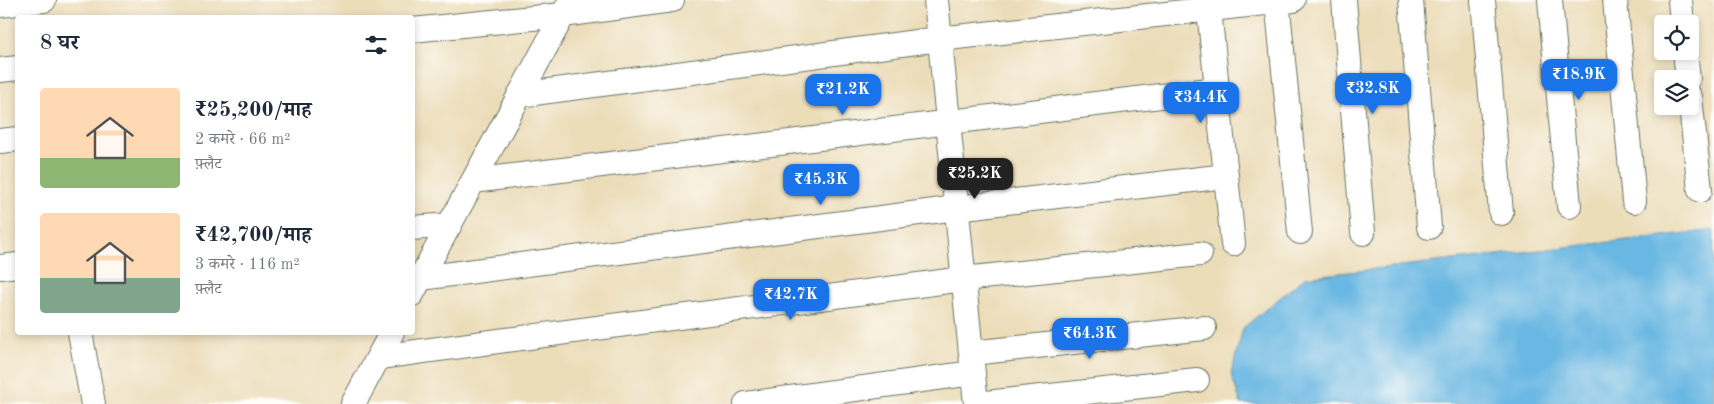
<!DOCTYPE html>
<html lang="hi">
<head>
<meta charset="utf-8">
<style>
  body { margin:0; font-family:"Old Standard TT","Noto Serif Devanagari",serif; background:#f2f2f3; color:#1f2937; height:100vh; display:flex; flex-direction:column; font-size:19px; white-space:nowrap }
  * { box-sizing:border-box; margin:0 }
  p { font-size:16px; color:#747a83 }
  .icon { flex:none; width:28px; height:28px; fill:none; stroke:currentColor; stroke-width:2; stroke-linecap:round; stroke-linejoin:round }
  .map { position:relative; flex:1; overflow:hidden }
  .details { position:absolute; left:15px; top:15px; width:400px; height:320px; display:flex; flex-direction:column; background:#fff; border-radius:5px; box-shadow:0 2px 8px #0003 }
  .details>* { flex:none }
  .tools { position:absolute; left:1654px; top:15px; display:grid; gap:10px }
  .tools a { display:grid; place-items:center; width:45px; height:45px; border-radius:5px; background:#fff; box-shadow:0 2px 8px #0003; font-size:25px }
  .price { position:absolute; translate:-50% -42px; padding:0 11px; border-radius:10px; background:#1a73e8; color:#fff; font-size:16px; line-height:32px; filter:drop-shadow(0 1px 2px #0008) }
  .price::after { content:''; position:absolute; left:50%; top:30px; width:15px; height:11px; margin-left:-8px; background:inherit; clip-path:polygon(0 0,100% 0,50% 100%) }
  .price.active { background:#222; color:#fff }
  ul { padding:0; list-style:none }
  li { display:flex; align-items:center; gap:15px; height:125px; padding:0 25px }
  li span { display:grid; place-items:center; flex:none; width:140px; height:100px; border-radius:5px; color:#555 }
  li>.icon { margin-inline-start:auto }
  span .icon { width:60px; height:60px; fill:#fffc; stroke-width:1 }
  li b { font-size:21px }
  h2 { display:flex; justify-content:space-between; align-items:center; height:60px; padding:0 25px; font-size:21px }
  .map>svg:first-child { display:block }
  .water { fill:#69b7e3; stroke:#447a8c }
  .lines { fill:none; stroke-linecap:round; stroke-linejoin:round }
  .street-casing { stroke:#677563; stroke-width:26 }
  .street { stroke:#fff; stroke-width:24 }
</style>
</head>
<body>
<div class="map">
<svg width="1714" height="404" viewBox="0 0 1714 404">
  <rect width="100%" height="100%" fill="#fdfcf7"/>
  <filter id="ink" filterUnits="userSpaceOnUse"><feTurbulence type="fractalNoise" baseFrequency=".02" numOctaves="2"/><feDisplacementMap in="SourceGraphic" scale="10" xChannelSelector="R" yChannelSelector="G"/><feConvolveMatrix kernelMatrix="1 2 1 2 8 2 1 2 1" color-interpolation-filters="sRGB"/></filter>
  <filter id="wash" filterUnits="userSpaceOnUse"><feTurbulence type="fractalNoise" baseFrequency=".0096" numOctaves="4" result="noise"/><feDisplacementMap in="SourceGraphic" scale="20" xChannelSelector="R" yChannelSelector="G"/><feGaussianBlur stdDeviation="1.12" result="paint"/><feColorMatrix in="noise" values="0 0 0 0 0 0 0 0 0 0 0 0 0 0 0 0 0 1.4 0 .05"/><feComposite in="paint" operator="in"/></filter>
  <g filter="url(#wash)">
    <rect width="100%" height="100%" fill="#ecddb9"/>
    <path class="water" d="M 1714,230 L 1714,404 L 1241,404 L 1231,374 L 1243,328 L 1305,277 Z"/>
  </g>
  <g filter="url(#ink)">
    <g class="lines">
      <g class="street-casing">
        <path id="street" d="M 936,0 L 976,404
          M 1208,0 L 1233,244
          M 1277,0 L 1300,232
          M 1344,0 L 1363,233
          M 1411,0 L 1429,227
          M 1483,0 L 1501,213
          M 1550,0 L 1569,206
          M 1615,0 L 1634,201
          M 1680,0 L 1682,24
          M 0,5 L 44,0
          M 412,30 L 563,15 L 672,0
          M 1685,51 L 1688,79
          M 0,70 L 18,68
          M 519,95 L 939,39 L 1293,0
          M 1690,97 L 1700,190
          M 0,141 L 18,139
          M 473,181 L 1217,89
          M 412,228 L 450,225
          M 0,267 L 18,265
          M 421,278 L 957,208 L 1226,176
          M 412,294 L 571,0
          M 80,332 L 93,404
          M 971,353 L 1204,328
          M 379,357 L 963,279 L 1200,254
          M 353,404 L 392,332
          M 746,404 L 973,373
          M 976,404 L 1197,380"/>
      </g>
      <use href="#street" class="street"/>
    </g>
  </g>
</svg>
<div class="tools">
<a><svg class="icon" aria-label="locate" viewBox="0 0 24 24"><circle cx="12" cy="12" r="6"/><path d="M12 2v4M12 18v4M2 12h4M18 12h4"/></svg></a>
<a><svg class="icon" aria-label="layers" viewBox="0 0 24 24"><path d="M12 4l9 5-9 5-9-5zM3 14l9 5 9-5"/></svg></a>
</div>
<b class="price" style="left:1579px;top:101px">₹18.9K</b>
<b class="price" style="left:1373px;top:115px">₹32.8K</b>
<b class="price" style="left:843px;top:116px">₹21.2K</b>
<b class="price" style="left:1201px;top:124px">₹34.4K</b>
<b class="price active" style="left:975px;top:200px">₹25.2K</b>
<b class="price" style="left:821px;top:206px">₹45.3K</b>
<b class="price" style="left:791px;top:321px">₹42.7K</b>
<b class="price" style="left:1090px;top:360px">₹64.3K</b>
<section class="details">
<h2>8 घर<svg class="icon" aria-label="filters" viewBox="0 0 24 24"><path d="M4 7h16M4 17h16"/><circle cx="9" cy="7" r="2"/><circle cx="15" cy="17" r="2"/></svg></h2>
<ul>
<li><span style="background:linear-gradient(#ffd9b3 70%,#8fb573 0)"><svg class="icon" aria-label="home" viewBox="0 0 24 24"><path d="M3 11l9-7 9 7M6 9v11h12V9"/></svg></span><div><b>₹25,200/माह</b><p>2 कमरे · 66 m²</p><p>फ़्लैट</p></div></li>
<li><span style="background:linear-gradient(#ffd9b3 65%,#7fa58c 0)"><svg class="icon" aria-label="home" viewBox="0 0 24 24"><path d="M3 11l9-7 9 7M6 9v11h12V9"/></svg></span><div><b>₹42,700/माह</b><p>3 कमरे · 116 m²</p><p>फ़्लैट</p></div></li>
</ul>
</section>
</div>
</body>
</html>
